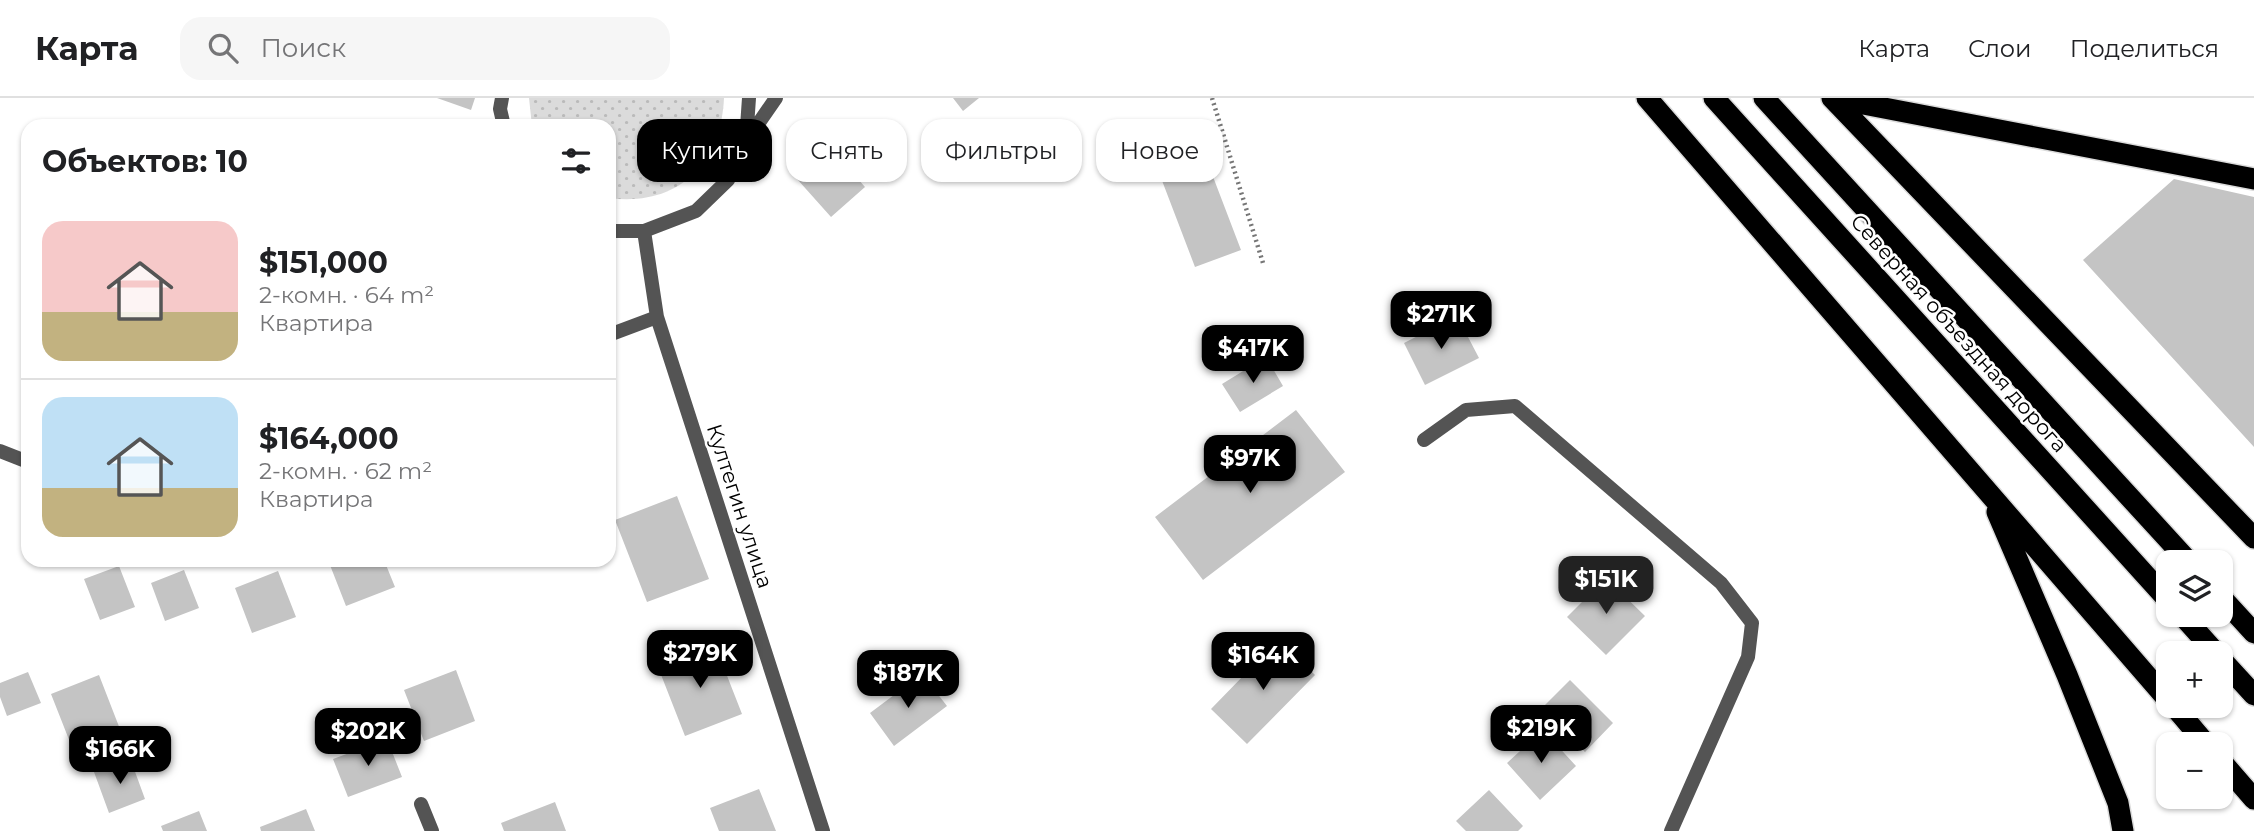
<!DOCTYPE html>
<html lang="ru">
<head>
<meta charset="utf-8">
<style>
  body { margin:0; font-family:Montserrat,sans-serif; background:#f6f6f6; color:#202124; height:100vh; display:flex; flex-direction:column; font-size:26px; white-space:nowrap }
  * { box-sizing:border-box; margin:0 }
  p { font-size:23px; color:#757577 }
  .icon { flex:none; width:38px; height:38px; fill:none; stroke:currentColor; stroke-width:2; stroke-linecap:round; stroke-linejoin:round }
  .map { position:relative; flex:1; overflow:hidden }
  .sheet { position:absolute; left:21px; top:21px; width:595px; height:448px; display:flex; flex-direction:column; background:#fff; border-radius:21px; box-shadow:0 2px 5px #0004 }
  .sheet>* { flex:none }
  .hud { position:absolute; left:637px; top:21px; width:665px; height:63px; display:flex; gap:14px }
  .fabs { position:absolute; left:2156px; top:452px; display:grid; gap:14px }
  .fabs a { display:grid; place-items:center; width:77px; height:77px; border-radius:14px; background:#fff; box-shadow:0 2px 5px #0004; font-size:35px }
  .price { position:absolute; translate:-50% -60px; padding:0 16px; border-radius:14px; background:#000; color:#fff; font-size:23px; line-height:46px; filter:drop-shadow(0 2px 4px #0008) }
  .price::after { content:''; position:absolute; left:50%; top:42px; width:21px; height:16px; margin-left:-10px; background:inherit; clip-path:polygon(0 0,100% 0,50% 100%) }
  .price.on { background:#222; color:#fff }
  ul { padding:0; list-style:none }
  li { display:flex; align-items:center; gap:21px; height:175px; padding:0 21px }
  li+li { border-top:2px solid #e0e0e0 }
  li span { display:grid; place-items:center; flex:none; width:196px; height:140px; border-radius:21px; color:#555 }
  li>.icon { margin-inline-start:auto }
  span .icon { width:84px; height:84px; fill:#fffc; stroke-width:1 }
  li b { font-size:30px }
  h2 { display:flex; justify-content:space-between; align-items:center; height:84px; padding:0 21px; font-size:30px }
  .tag { padding:0 24px; border-radius:21px; background:#fff; box-shadow:0 2px 5px #0004; font-size:24px; line-height:63px }
  .tag.on { background:#000; color:#fff }
  header { display:flex; align-items:center; gap:42px; box-sizing:border-box; height:98px; padding:0 35px; background:#fff; border-bottom:2px solid #e0e0e0 }
  header strong { font-size:33px }
  nav { display:flex; gap:38px; margin-inline-start:auto; font-size:24px }
  .search { width:490px; height:63px; background:#f6f6f6; display:flex; align-items:center; gap:18px; box-sizing:border-box; padding:0 24px; border-radius:21px; color:#757577; font-size:26px }
  .map>svg:first-child { display:block }
  .grass { fill:url(#grass-dots) }
  .building { fill:#c4c4c4 }
  .lines { fill:none; stroke-linecap:round; stroke-linejoin:round }
  .highway-casing { stroke:#dbdbdb; stroke-width:24 }
  .path { stroke:#767676; stroke-width:4.5; stroke-dasharray:2 3.5; stroke-linecap:butt }
  .street { stroke:#545454; stroke-width:14 }
  .highway { stroke:#000; stroke-width:21 }
  .labels { text-anchor:middle; dominant-baseline:central; stroke-width:5; stroke-linejoin:round; paint-order:stroke }
  .street-label { font-size:21px; fill:#000; stroke:#fff }
</style>
</head>
<body>
<header>
<strong>Карта</strong>
<div class="search"><svg class="icon" aria-label="search" viewBox="0 0 24 24"><circle cx="10" cy="10" r="6"/><path d="M15 15l6 6"/></svg>Поиск</div>
<nav><a>Карта</a><a>Слои</a><a>Поделиться</a></nav>
</header>
<div class="map">
<svg width="2254" height="733" viewBox="0 0 2254 733">
  <defs>
    <pattern id="grass-dots" width="8" height="8" patternUnits="userSpaceOnUse" patternTransform="scale(1.75)"><rect width="8" height="8" fill="#dbdbdb"/><path d="M2 2h.1M6 6h.1" fill="none" stroke="#bababa" stroke-width="1.8" stroke-linecap="round"/></pattern>
  </defs>
  <rect width="100%" height="100%" fill="#fff"/>
  <path class="grass" d="M 529,0 L 724,0 C 721,67 677,109 609,100 L 609,28 L 532,28 Z"/>
  <path class="building" d="M 437,0 L 475,0 L 471,12 Z
    M 953,0 L 979,0 L 963,13 Z
    M 823,41 L 865,89 L 831,119 L 789,72 Z
    M 1199,42 L 1241,152 L 1195,169 L 1153,59 Z
    M 2174,81 L 2254,99 L 2254,349 L 2083,162 Z
    M 1457,218 L 1479,260 L 1425,287 L 1404,245 Z
    M 1266,259 L 1283,288 L 1240,314 L 1222,286 Z
    M 1296,312 L 1345,374 L 1203,482 L 1155,419 Z
    M 677,398 L 709,481 L 647,504 L 615,422 Z
    M 328,462 L 384,462 L 395,489 L 346,508 Z
    M 119,468 L 135,509 L 100,522 L 84,481 Z
    M 184,472 L 199,510 L 165,523 L 151,485 Z
    M 278,473 L 296,519 L 252,535 L 235,490 Z
    M 1606,480 L 1645,518 L 1606,557 L 1567,519 Z
    M 1279,541 L 1315,577 L 1247,646 L 1211,611 Z
    M 715,547 L 742,616 L 685,638 L 658,569 Z
    M 456,572 L 475,623 L 424,643 L 404,592 Z
    M 28,574 L 41,605 L 7,618 L 0,599 L 0,585 Z
    M 922,576 L 947,608 L 894,648 L 870,615 Z
    M 99,577 L 125,644 L 77,662 L 51,596 Z
    M 1570,582 L 1613,625 L 1585,654 L 1541,611 Z
    M 1543,632 L 1576,668 L 1540,702 L 1507,665 Z
    M 387,641 L 402,679 L 348,699 L 333,661 Z
    M 130,660 L 145,701 L 109,715 L 94,674 Z
    M 759,691 L 776,733 L 719,733 L 710,710 Z
    M 1489,692 L 1523,728 L 1518,733 L 1466,733 L 1456,723 Z
    M 555,704 L 566,733 L 504,733 L 501,725 Z
    M 306,711 L 315,733 L 261,733 L 260,729 Z
    M 199,713 L 207,733 L 163,733 L 161,728 Z"/>
  <g class="lines">
    <g class="highway-casing">
      <path id="highway" d="M 1647,0 L 2168,602
        M 1714,0 L 2168,502
        M 1764,0 L 2189,464
        M 1832,0 L 2254,440
        M 1832,0 L 2254,81
        M 1997,414 L 2067,577 L 2118,705 L 2123,733
        M 2221,499 L 2254,535
        M 2181,516 L 2216,555
        M 2221,561 L 2254,597
        M 2173,607 L 2206,646
        M 2221,663 L 2254,701"/>
    </g>
    <path class="path" d="M 1212,0 L 1263,165"/>
    <path class="street" d="M 502,0 L 500,11 L 504,28
      M 747,42 L 776,0
      M 609,133 L 644,133 L 696,113 L 728,82 L 746,43 L 749,0
      M 644,133 L 657,219 L 823,733
      M 609,237 L 657,219
      M 1424,342 L 1466,312 L 1515,308 L 1721,485 L 1752,525 L 1748,559 L 1671,733
      M 0,353 L 28,364
      M 421,706 L 432,733"/>
    <use href="#highway" class="highway"/>
  </g>
  <g class="labels">
    <g class="street-label">
      <text transform="translate(1959 235) rotate(48)">Северная объездная дорога</text>
      <text transform="translate(740 408) rotate(72)">Култегин улица</text>
    </g>
  </g>
</svg>
<div class="fabs">
<a><svg class="icon" aria-label="layers" viewBox="0 0 24 24"><path d="M12 4l9 5-9 5-9-5zM3 14l9 5 9-5"/></svg></a>
<a>+</a>
<a>−</a>
</div>
<b class="price" style="left:1441px;top:253px">$271K</b>
<b class="price" style="left:1253px;top:287px">$417K</b>
<b class="price" style="left:1250px;top:397px">$97K</b>
<b class="price on" style="left:1606px;top:518px">$151K</b>
<b class="price" style="left:700px;top:592px">$279K</b>
<b class="price" style="left:1263px;top:594px">$164K</b>
<b class="price" style="left:908px;top:612px">$187K</b>
<b class="price" style="left:1541px;top:667px">$219K</b>
<b class="price" style="left:368px;top:670px">$202K</b>
<b class="price" style="left:120px;top:688px">$166K</b>
<div class="hud">
<a class="tag on">Купить</a>
<a class="tag">Снять</a>
<a class="tag">Фильтры</a>
<a class="tag">Новое</a>
</div>
<section class="sheet">
<h2>Объектов: 10<svg class="icon" aria-label="filters" viewBox="0 0 24 24"><path d="M4 7h16M4 17h16"/><circle cx="9" cy="7" r="2"/><circle cx="15" cy="17" r="2"/></svg></h2>
<ul>
<li><span style="background:linear-gradient(#f6c9c9 65%,#c2b280 0)"><svg class="icon" aria-label="home" viewBox="0 0 24 24"><path d="M3 11l9-7 9 7M6 9v11h12V9"/></svg></span><div><b>$151,000</b><p>2-комн. · 64 m²</p><p>Квартира</p></div></li>
<li><span style="background:linear-gradient(#bfe0f5 65%,#c2b280 0)"><svg class="icon" aria-label="home" viewBox="0 0 24 24"><path d="M3 11l9-7 9 7M6 9v11h12V9"/></svg></span><div><b>$164,000</b><p>2-комн. · 62 m²</p><p>Квартира</p></div></li>
</ul>
</section>
</div>
</body>
</html>
